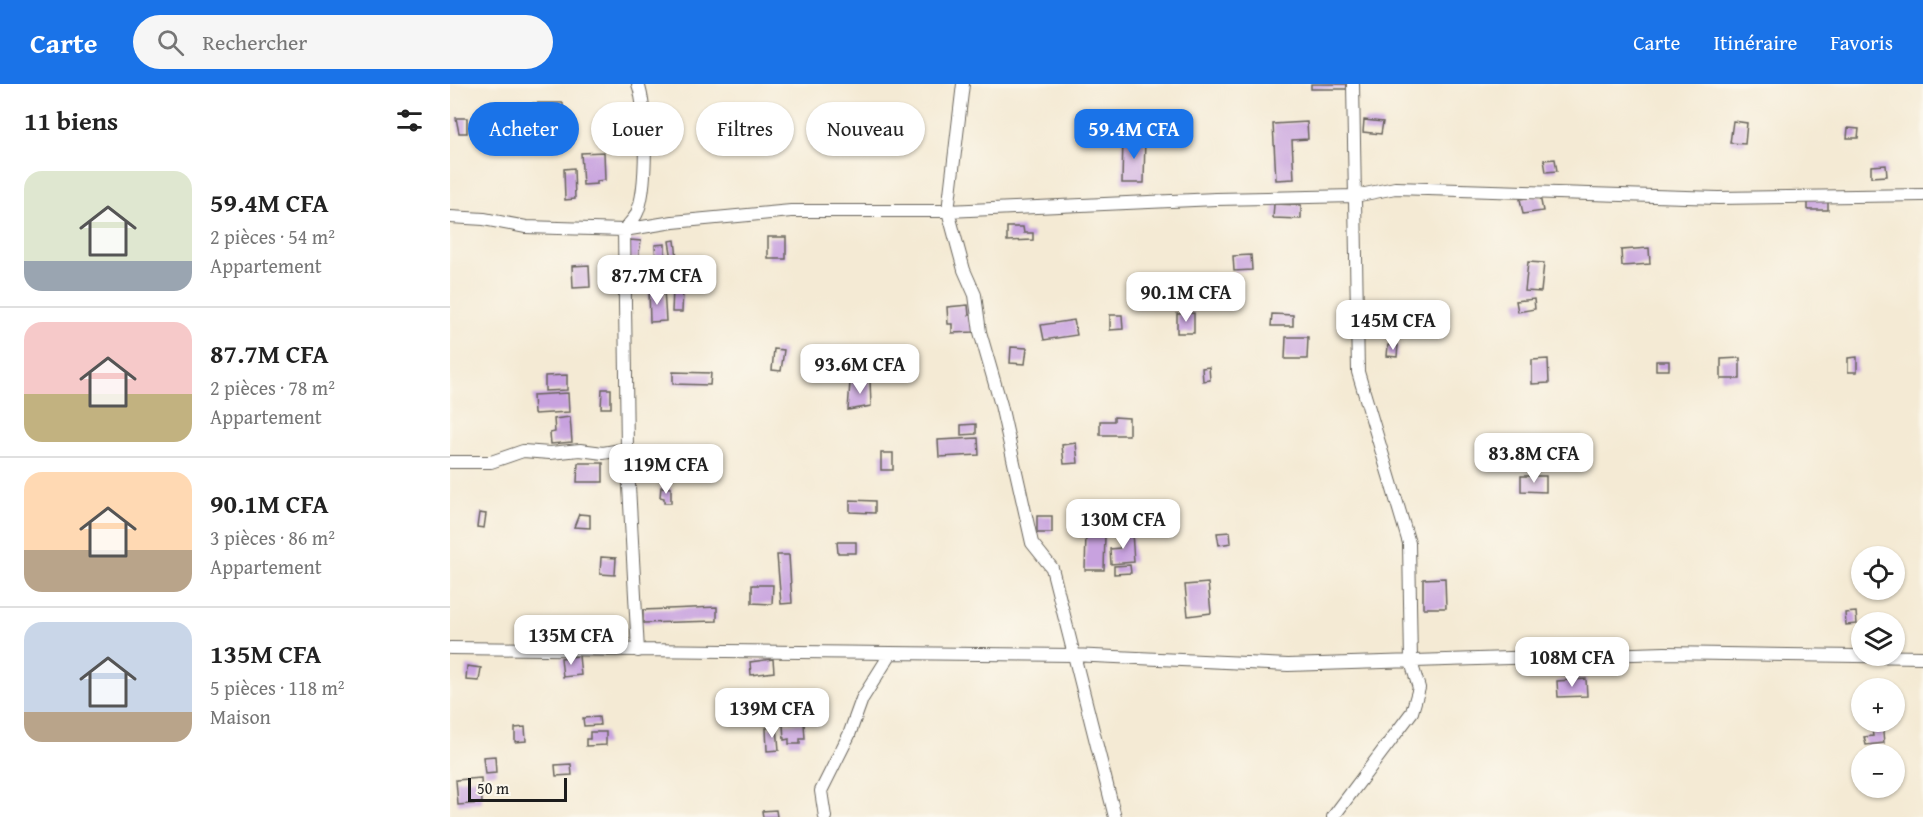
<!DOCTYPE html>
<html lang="fr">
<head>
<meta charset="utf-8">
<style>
  body { margin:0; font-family:"Gentium Book Plus",serif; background:#f6f6f6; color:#222; height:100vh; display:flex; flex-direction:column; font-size:22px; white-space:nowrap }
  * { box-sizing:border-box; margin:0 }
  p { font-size:20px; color:#767676 }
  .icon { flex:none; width:33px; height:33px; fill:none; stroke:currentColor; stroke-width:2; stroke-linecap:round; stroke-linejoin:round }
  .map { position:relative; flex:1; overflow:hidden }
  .sheet { display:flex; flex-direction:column; background:#fff; width:450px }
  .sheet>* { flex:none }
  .hud { position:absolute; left:18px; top:18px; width:570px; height:54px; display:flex; gap:12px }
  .controls { position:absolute; left:1401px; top:462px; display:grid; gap:12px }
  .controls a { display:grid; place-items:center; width:54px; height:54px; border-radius:50%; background:#fff; box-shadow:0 2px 4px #0004; font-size:30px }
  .scale { position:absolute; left:18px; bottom:15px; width:99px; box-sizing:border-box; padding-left:6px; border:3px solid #1c1c1c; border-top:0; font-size:16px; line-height:21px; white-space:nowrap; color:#1c1c1c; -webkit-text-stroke:4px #fbf7ec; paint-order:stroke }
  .price { position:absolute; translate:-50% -51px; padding:0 14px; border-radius:12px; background:#fff; color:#222; font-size:20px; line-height:39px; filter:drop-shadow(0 2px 3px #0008) }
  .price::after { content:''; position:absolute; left:50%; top:36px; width:18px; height:14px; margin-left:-9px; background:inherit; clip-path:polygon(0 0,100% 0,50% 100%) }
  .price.selected { background:#1a73e8; color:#fff }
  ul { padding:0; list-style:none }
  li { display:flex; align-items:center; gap:18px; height:150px; padding:0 24px }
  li+li { border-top:2px solid #e0e0e0 }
  li span { display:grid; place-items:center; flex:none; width:168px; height:120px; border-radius:18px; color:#555 }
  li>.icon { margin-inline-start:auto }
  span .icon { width:72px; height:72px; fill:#fffc; stroke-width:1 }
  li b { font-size:26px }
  h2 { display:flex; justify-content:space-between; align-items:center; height:72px; padding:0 24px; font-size:26px }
  .pill { padding:0 21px; border-radius:27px; background:#fff; box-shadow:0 2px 4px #0004; font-size:21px; line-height:54px }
  .pill.selected { background:#1a73e8; color:#fff }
  header { display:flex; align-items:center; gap:36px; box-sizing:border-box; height:84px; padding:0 30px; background:#1a73e8; color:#fff }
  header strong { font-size:28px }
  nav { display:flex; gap:33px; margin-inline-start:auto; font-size:21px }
  .search { width:420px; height:54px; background:#f6f6f6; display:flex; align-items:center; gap:15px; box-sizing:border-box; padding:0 21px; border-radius:33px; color:#767676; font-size:22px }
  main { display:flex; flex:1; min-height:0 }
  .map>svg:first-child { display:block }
  .building { fill:#c8a2df }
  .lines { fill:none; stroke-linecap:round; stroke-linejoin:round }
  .minor-casing { stroke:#68645c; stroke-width:14 }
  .minor { stroke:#fff; stroke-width:12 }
</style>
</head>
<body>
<header>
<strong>Carte</strong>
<div class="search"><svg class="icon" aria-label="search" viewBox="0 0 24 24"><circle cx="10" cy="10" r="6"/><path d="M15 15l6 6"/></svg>Rechercher</div>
<nav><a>Carte</a><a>Itinéraire</a><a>Favoris</a></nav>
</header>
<main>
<section class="sheet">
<h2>11 biens<svg class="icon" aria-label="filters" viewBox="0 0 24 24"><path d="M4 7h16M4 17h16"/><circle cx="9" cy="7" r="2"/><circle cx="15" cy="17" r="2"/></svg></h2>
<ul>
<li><span style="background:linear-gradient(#dfe7d0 75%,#9aa5b1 0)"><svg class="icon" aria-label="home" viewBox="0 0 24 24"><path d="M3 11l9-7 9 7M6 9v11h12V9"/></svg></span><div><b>59.4M CFA</b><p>2 pièces · 54 m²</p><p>Appartement</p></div></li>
<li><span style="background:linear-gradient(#f6c9c9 60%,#c2b280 0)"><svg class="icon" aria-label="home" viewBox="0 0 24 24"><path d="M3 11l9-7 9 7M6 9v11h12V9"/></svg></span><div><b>87.7M CFA</b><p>2 pièces · 78 m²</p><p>Appartement</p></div></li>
<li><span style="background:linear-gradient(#ffd9b3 65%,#b9a48a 0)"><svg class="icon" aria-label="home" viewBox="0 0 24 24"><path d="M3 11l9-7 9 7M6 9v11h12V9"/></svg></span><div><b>90.1M CFA</b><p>3 pièces · 86 m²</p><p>Appartement</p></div></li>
<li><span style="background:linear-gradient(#c9d6e8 75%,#b9a48a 0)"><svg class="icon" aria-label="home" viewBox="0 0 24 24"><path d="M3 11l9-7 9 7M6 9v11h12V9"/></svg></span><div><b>135M CFA</b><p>5 pièces · 118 m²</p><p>Maison</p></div></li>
</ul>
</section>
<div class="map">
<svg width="1473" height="733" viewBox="0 0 1473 733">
  <rect width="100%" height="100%" fill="#fbf7ec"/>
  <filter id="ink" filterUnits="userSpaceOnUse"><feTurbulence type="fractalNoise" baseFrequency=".0167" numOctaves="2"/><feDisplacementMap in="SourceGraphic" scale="12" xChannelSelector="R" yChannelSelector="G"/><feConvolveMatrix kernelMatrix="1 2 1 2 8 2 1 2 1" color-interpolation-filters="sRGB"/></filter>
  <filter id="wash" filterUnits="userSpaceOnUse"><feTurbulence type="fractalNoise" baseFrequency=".008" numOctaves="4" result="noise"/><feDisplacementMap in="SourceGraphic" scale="24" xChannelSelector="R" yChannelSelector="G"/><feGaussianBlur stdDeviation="1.35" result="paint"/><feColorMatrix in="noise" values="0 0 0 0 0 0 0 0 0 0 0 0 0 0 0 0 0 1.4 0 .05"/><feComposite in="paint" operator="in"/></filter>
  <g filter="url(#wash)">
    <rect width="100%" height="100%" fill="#f4ead4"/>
    <g id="blocks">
      <path class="building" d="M 861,0 L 898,0 L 898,5 L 861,5 Z
        M 83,19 L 113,19 L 113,37 L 96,37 L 96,41 L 84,41 Z
        M 6,34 L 17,34 L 17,49 L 9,49 Z
        M 914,36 L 933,38 L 931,50 L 913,48 Z
        M 1283,37 L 1297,39 L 1295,60 L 1280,59 Z
        M 857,38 L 858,55 L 842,56 L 844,95 L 826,96 L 823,40 Z
        M 1398,44 L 1409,45 L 1408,54 L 1397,54 Z
        M 673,52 L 695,52 L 694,99 L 672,99 Z
        M 154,68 L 155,96 L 147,97 L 147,100 L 133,101 L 131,69 Z
        M 1105,75 L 1107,87 L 1096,88 L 1094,76 Z
        M 1436,81 L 1437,92 L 1421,93 L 1421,82 Z
        M 124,84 L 125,115 L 115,116 L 114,85 Z
        M 1090,112 L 1093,127 L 1073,130 L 1070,115 Z
        M 1358,114 L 1378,114 L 1378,126 L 1358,126 Z
        M 824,120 L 851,121 L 851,135 L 823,134 Z
        M 557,143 L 573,143 L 574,149 L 583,149 L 583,156 L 557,157 Z
        M 318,153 L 336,153 L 336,175 L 318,175 Z
        M 180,156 L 191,157 L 188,175 L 178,174 Z
        M 225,156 L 227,174 L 222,175 L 219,157 Z
        M 215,160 L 215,180 L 206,180 L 205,161 Z
        M 1199,164 L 1200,180 L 1172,182 L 1171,166 Z
        M 801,171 L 802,186 L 784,187 L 783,172 Z
        M 1078,178 L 1094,179 L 1091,208 L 1075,207 Z
        M 139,181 L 140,203 L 123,204 L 122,182 Z
        M 214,205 L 216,237 L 200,238 L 199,206 Z
        M 223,205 L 233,206 L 232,228 L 222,228 Z
        M 1084,215 L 1085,225 L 1068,228 L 1066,217 Z
        M 518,221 L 519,231 L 523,231 L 524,248 L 502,249 L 502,240 L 498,240 L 497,223 Z
        M 744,229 L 744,249 L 727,249 L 727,230 Z
        M 822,230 L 843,231 L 843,242 L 821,242 Z
        M 660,231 L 672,231 L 673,245 L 660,246 Z
        M 624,236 L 627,251 L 594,256 L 591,241 Z
        M 836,253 L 858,253 L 857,275 L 835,275 Z
        M 938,261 L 948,261 L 947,273 L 937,272 Z
        M 561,263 L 577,264 L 575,280 L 560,279 Z
        M 324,265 L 334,266 L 331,287 L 322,286 Z
        M 1407,273 L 1407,288 L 1398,288 L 1398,274 Z
        M 1290,274 L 1290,295 L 1271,295 L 1271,275 Z
        M 1098,275 L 1099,299 L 1082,300 L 1082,276 Z
        M 1206,277 L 1219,277 L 1219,286 L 1206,286 Z
        M 759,283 L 760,296 L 753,297 L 752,284 Z
        M 223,288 L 261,289 L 260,301 L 223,300 Z
        M 117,291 L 117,306 L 95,307 L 95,292 Z
        M 420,296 L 421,322 L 398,326 L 400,298 Z
        M 152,305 L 161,305 L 161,324 L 151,324 Z
        M 118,309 L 119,328 L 84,330 L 83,311 Z
        M 120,333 L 122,358 L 101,360 L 100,349 L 105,348 L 104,335 Z
        M 664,333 L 679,334 L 679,351 L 650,351 L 650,337 L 664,337 Z
        M 526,340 L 526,350 L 511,351 L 511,341 Z
        M 528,354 L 529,371 L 489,373 L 488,356 Z
        M 626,359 L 628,379 L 614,380 L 612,361 Z
        M 431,369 L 443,369 L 443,386 L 431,386 Z
        M 128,379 L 153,379 L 153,398 L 127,398 Z
        M 1071,392 L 1096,392 L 1096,408 L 1071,407 Z
        M 211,403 L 221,404 L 221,419 L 214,419 L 214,414 L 210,413 Z
        M 400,416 L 425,417 L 425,429 L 400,428 Z
        M 29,429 L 36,430 L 34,444 L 27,443 Z
        M 129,430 L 140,431 L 140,444 L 124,443 Z
        M 587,432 L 602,432 L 602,449 L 587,449 Z
        M 682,448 L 684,478 L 661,480 L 660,465 L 670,464 L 669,449 Z
        M 780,448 L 781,459 L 769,461 L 767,449 Z
        M 636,450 L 655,451 L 654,486 L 635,486 Z
        M 387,458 L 406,458 L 406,469 L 388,469 Z
        M 327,471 L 339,471 L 342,519 L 331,520 Z
        M 151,473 L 166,474 L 165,491 L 150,490 Z
        M 680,481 L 681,489 L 664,490 L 664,482 Z
        M 995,494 L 996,524 L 973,524 L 973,495 Z
        M 758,499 L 761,529 L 738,532 L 735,501 Z
        M 302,501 L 323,501 L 322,520 L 302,519 Z
        M 267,523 L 267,537 L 193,539 L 193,526 Z
        M 1406,528 L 1407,540 L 1396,541 L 1395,529 Z
        M 129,572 L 131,591 L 113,593 L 111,574 Z
        M 323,575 L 324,588 L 301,591 L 300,578 Z
        M 17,582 L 31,584 L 29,597 L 16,596 Z
        M 1136,595 L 1137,612 L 1108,613 L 1107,597 Z
        M 149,633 L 150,641 L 134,642 L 133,634 Z
        M 1432,638 L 1434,659 L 1416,661 L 1414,653 L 1423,652 L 1421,639 Z
        M 354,639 L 355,655 L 350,655 L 350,660 L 339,660 L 339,655 L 334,656 L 333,640 Z
        M 75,643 L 76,657 L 65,658 L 65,644 Z
        M 327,643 L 329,666 L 317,667 L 316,644 Z
        M 140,648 L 156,648 L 156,661 L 136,662 L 136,655 L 140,655 Z
        M 45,672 L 46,689 L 35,690 L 33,673 Z
        M 121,680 L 122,691 L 106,692 L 105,681 Z
        M 31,694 L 32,719 L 8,721 L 6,696 Z
        M 326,726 L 327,733 L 313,733 L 312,727 Z"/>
    </g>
  </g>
  <g filter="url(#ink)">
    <use href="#blocks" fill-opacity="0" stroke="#68645c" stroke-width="1.5"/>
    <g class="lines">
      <g class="minor-casing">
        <path id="minor" d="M 188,0 C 197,24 198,108 186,131 C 183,136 178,141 174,146 L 177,365 L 188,567
          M 513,0 L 498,127 L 514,186 L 525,211 L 530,248 L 551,321 L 582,459 L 602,484 L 665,733
          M 0,133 L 34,135 L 76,143 L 174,146 L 223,138 L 341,127 L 498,127 L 766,115 L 905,112 L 945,104 L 1268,114 L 1473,111
          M 0,378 L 41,378 L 73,367 L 100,369 L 130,366 L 153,369 L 177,365
          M 0,564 L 622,571 L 838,581 L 1215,569 L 1473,573
          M 375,733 L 371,707 L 399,651 L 412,615 L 441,569
          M 883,733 L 962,628 L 969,604 L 961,578 L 959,459 L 908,288 L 903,0"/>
      </g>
      <use href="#minor" class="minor"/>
    </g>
  </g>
</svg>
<div class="controls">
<a><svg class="icon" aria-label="locate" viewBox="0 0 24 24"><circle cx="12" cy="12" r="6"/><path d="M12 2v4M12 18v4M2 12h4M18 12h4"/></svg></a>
<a><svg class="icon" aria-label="layers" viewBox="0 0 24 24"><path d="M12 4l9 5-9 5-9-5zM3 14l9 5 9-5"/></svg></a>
<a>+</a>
<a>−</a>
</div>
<div class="scale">50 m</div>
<b class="price selected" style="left:684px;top:76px">59.4M CFA</b>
<b class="price" style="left:207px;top:222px">87.7M CFA</b>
<b class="price" style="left:736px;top:239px">90.1M CFA</b>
<b class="price" style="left:943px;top:267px">145M CFA</b>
<b class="price" style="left:410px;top:311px">93.6M CFA</b>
<b class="price" style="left:1084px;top:400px">83.8M CFA</b>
<b class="price" style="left:216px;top:411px">119M CFA</b>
<b class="price" style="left:673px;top:466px">130M CFA</b>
<b class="price" style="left:121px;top:582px">135M CFA</b>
<b class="price" style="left:1122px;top:604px">108M CFA</b>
<b class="price" style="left:322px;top:655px">139M CFA</b>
<div class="hud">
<a class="pill selected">Acheter</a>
<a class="pill">Louer</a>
<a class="pill">Filtres</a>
<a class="pill">Nouveau</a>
</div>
</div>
</main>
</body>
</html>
